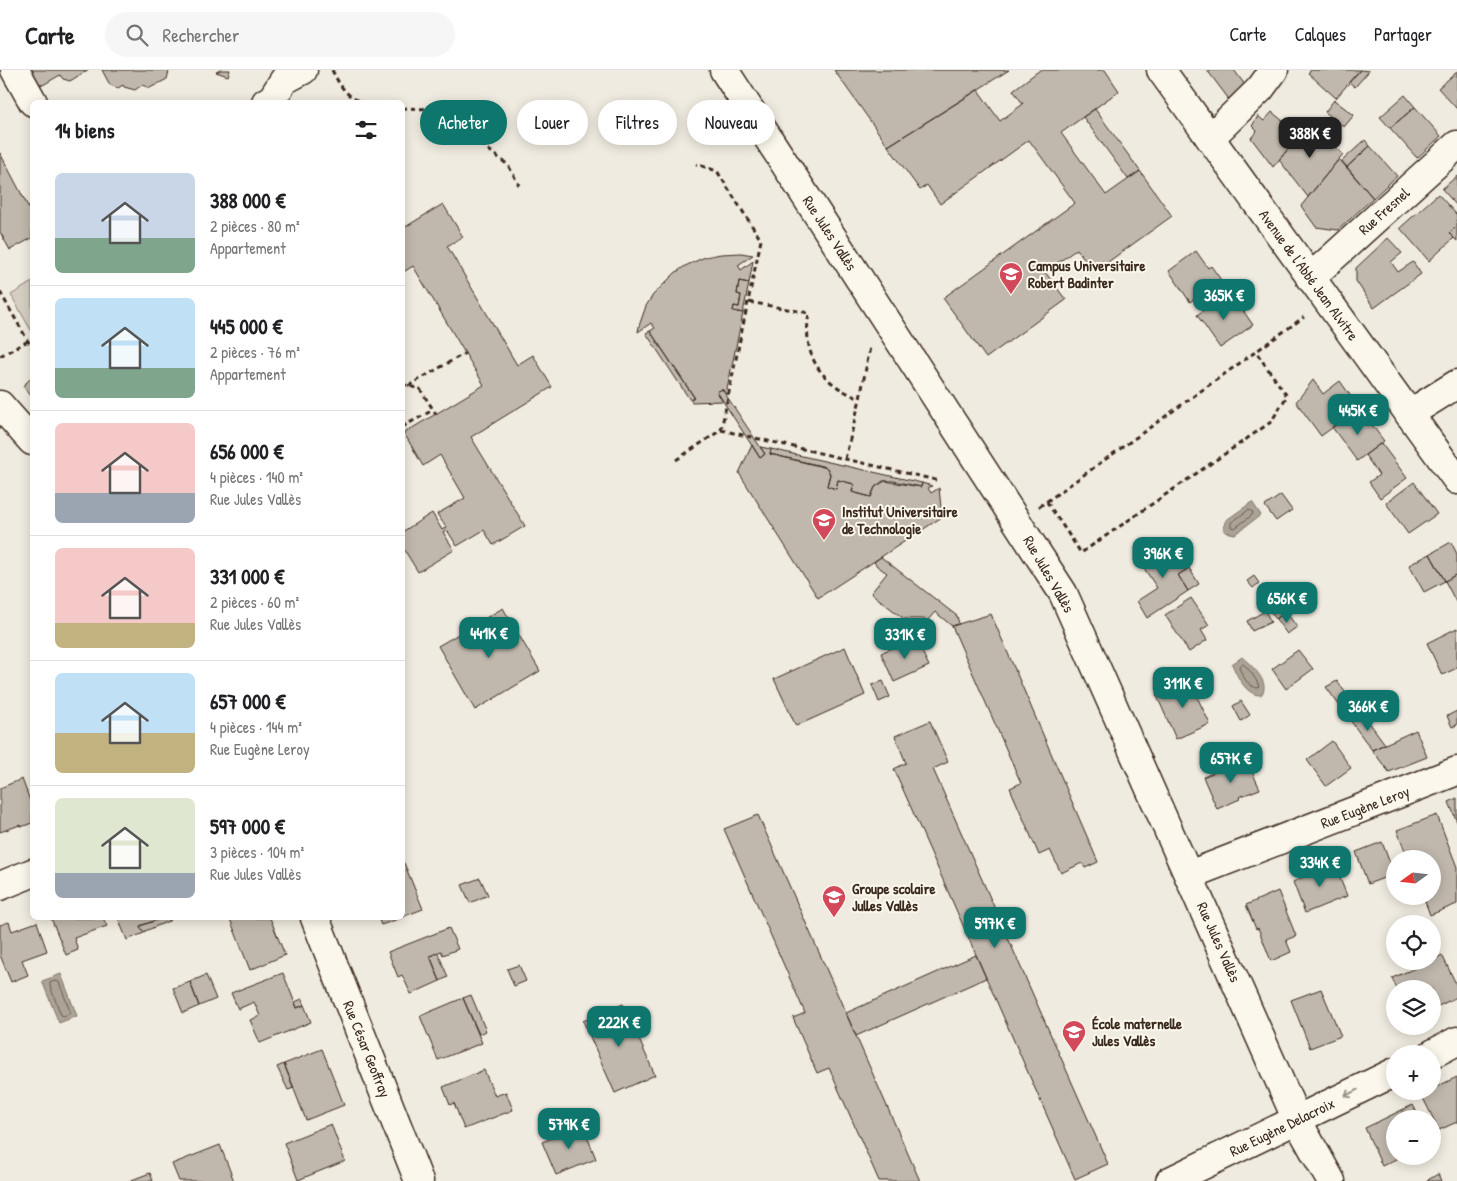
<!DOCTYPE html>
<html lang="fr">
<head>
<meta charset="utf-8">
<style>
  body { margin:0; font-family:"Patrick Hand",sans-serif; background:#f6f6f6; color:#202124; height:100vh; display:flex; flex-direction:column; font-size:19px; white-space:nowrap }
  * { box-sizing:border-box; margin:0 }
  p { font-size:16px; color:#757577 }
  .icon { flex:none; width:28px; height:28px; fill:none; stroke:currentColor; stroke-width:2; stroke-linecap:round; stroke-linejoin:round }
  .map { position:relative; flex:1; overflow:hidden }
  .drawer { position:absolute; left:30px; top:30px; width:375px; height:820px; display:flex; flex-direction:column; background:#fff; border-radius:8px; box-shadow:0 2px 12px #0003 }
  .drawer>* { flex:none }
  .hud { position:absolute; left:420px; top:30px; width:475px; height:45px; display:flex; gap:10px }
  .needle { width:32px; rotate:255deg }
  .buttons { position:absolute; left:1386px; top:780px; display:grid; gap:10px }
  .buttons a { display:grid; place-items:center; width:55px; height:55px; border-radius:50%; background:#fff; box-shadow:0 2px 12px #0003; font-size:25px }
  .price { position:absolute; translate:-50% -42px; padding:0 11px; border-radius:10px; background:#0f766e; color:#fff; font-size:16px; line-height:32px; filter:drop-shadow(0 1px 2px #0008) }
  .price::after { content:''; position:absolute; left:50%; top:30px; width:15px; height:11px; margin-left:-8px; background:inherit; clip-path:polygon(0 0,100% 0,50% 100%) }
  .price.selected { background:#222; color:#fff }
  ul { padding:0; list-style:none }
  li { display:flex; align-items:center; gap:15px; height:125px; padding:0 25px }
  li+li { border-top:1px solid #e0e0e0 }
  li span { display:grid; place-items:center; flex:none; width:140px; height:100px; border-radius:8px; color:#555 }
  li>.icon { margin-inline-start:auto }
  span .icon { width:60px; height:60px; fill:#fffc; stroke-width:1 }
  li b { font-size:21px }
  h2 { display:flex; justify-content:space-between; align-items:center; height:60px; padding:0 25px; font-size:21px }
  .pill { padding:0 18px; border-radius:22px; background:#fff; box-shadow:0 2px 12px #0003; font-size:18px; line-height:45px }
  .pill.selected { background:#0f766e; color:#fff }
  header { display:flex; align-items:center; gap:30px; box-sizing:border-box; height:70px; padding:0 25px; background:#fff; border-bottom:1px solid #e0e0e0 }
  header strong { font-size:24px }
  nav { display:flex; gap:28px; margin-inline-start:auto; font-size:18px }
  .search { width:350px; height:45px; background:#f6f6f6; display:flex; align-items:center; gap:12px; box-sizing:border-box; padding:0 18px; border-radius:28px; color:#757577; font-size:19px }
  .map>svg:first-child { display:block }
  .green { fill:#d5cec3; stroke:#887c70 }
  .water { fill:#aca397; stroke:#7f7367 }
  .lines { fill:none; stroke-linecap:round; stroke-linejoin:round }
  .shore { stroke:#685a4e; stroke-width:1 }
  .building { fill:#c0b8ad; stroke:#3b2a1e }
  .minor-casing { stroke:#3b2a1e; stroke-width:31 }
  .major-casing { stroke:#3b2a1e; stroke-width:31 }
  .path { stroke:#3b2a1e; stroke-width:3; stroke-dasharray:5 4; stroke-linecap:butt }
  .minor { stroke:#fbf7ec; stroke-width:28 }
  .major { stroke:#fbf7ec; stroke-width:28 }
  .oneway { stroke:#9b9085 }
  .labels { text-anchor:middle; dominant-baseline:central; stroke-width:4; stroke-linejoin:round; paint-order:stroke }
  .street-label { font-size:15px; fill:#3b2a1e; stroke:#fbf7ec }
  .poi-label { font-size:15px; font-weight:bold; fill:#3b2a1e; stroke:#fbf7ec; text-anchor:start }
</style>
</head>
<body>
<header>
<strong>Carte</strong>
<div class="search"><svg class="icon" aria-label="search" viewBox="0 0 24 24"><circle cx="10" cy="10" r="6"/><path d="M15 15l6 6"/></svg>Rechercher</div>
<nav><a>Carte</a><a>Calques</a><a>Partager</a></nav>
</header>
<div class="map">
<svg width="1457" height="1111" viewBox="0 0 1457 1111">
  <rect width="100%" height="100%" fill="#f0ebe0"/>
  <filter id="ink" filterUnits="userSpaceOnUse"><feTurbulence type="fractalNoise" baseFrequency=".02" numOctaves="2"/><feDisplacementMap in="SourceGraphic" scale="10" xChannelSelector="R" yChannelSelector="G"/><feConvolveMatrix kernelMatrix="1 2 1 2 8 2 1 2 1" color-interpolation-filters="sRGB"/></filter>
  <g filter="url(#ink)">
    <path class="green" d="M 32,212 L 32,262 L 11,225 Z"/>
    <path class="water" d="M 1252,432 L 1261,445 L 1235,464 L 1225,462 L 1223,459 L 1226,453 L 1225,451 Z
      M 1242,587 C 1251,595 1272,613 1261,625 C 1247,626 1237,607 1232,594 Z
      M 61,904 L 77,946 L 59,953 L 42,911 Z"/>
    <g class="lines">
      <path class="shore" d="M 1249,440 L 1253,442 L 1252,445 L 1235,458 L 1231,457 L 1231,453 Z
        M 1243,594 C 1250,600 1255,607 1259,616 L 1257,618 C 1248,616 1242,606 1239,597 Z
        M 56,911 L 59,912 L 70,941 L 69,944 L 64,946 L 61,945 L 50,916 L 50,913 Z"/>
    </g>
    <path class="building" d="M 28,0 L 88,0 L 70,11 L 63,9 L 60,5 L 43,15 L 35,12 Z
      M 102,0 L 169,0 L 169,1 L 167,9 L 150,18 L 142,15 L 135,20 L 124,17 L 123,15 L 118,18 L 110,15 Z
      M 221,0 L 230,0 L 228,6 L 216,2 Z
      M 834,0 L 1009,0 L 888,76 Z
      M 1040,0 L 1105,0 L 1119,21 L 1061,63 L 1106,125 L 1140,101 L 1172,146 L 1094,202 L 1077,179 L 1045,202 L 1066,230 L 986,288 L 943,228 L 1075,133 L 1029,70 L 940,134 L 927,115 L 920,120 L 888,76 L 978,20 L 1000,51 L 1023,34 L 1013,20 Z
      M 1207,0 L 1234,0 L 1248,19 L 1231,32 Z
      M 1311,0 L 1360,0 L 1336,28 L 1308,3 Z
      M 1360,0 L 1369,1 L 1355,17 L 1349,12 Z
      M 1457,2 L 1457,39 L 1438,18 Z
      M 1405,25 L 1415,37 L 1390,58 L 1380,47 Z
      M 1334,30 L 1354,45 L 1344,57 L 1325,42 Z
      M 1415,37 L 1441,66 L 1417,88 L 1390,58 Z
      M 1095,39 L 1140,101 L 1128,109 L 1083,47 Z
      M 1272,42 L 1300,65 L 1273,97 L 1251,68 L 1257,61 L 1252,56 L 1258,46 L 1264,51 Z
      M 1309,54 L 1343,84 L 1308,127 L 1279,90 Z
      M 1365,70 L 1370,76 L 1347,97 L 1342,91 Z
      M 1370,76 L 1397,106 L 1373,128 L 1347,97 Z
      M 0,83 L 32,144 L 32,168 L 10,180 L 0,162 Z
      M 1339,89 L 1373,128 L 1338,160 L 1316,157 L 1301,136 Z
      M 1457,106 L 1457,136 L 1442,119 Z
      M 1438,124 L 1457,145 L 1457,155 L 1449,163 L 1454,168 L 1429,191 L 1400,158 Z
      M 443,134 L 463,167 L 447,176 L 517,295 L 533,285 L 552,317 L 471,367 L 525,456 L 493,475 L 484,460 L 457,476 L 447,460 L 443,462 L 454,480 L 418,502 L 402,476 L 402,462 L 432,443 L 442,460 L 446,457 L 437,444 L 465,428 L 440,385 L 423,396 L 404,363 L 484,315 L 413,196 L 402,203 L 402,159 Z
      M 1457,155 L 1457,171 L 1449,163 Z
      M 1388,168 L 1402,183 L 1391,192 L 1398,202 L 1413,192 L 1421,204 L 1374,238 L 1356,211 L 1356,198 Z
      M 1196,181 L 1208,198 L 1211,196 L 1221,210 L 1190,232 L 1169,201 Z
      M 741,183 L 753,185 L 738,195 L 741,200 L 753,191 L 749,213 L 739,211 L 737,224 L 741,225 L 739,237 L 734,236 L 733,241 L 743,243 L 726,324 L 722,319 L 717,322 L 723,331 L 692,332 L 690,330 L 694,327 L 650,261 L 655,258 L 651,253 L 638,262 L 639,256 L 646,236 L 653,225 L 675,203 L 685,196 L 705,187 L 721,184 Z
      M 739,211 L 749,213 L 743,243 L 733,241 L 734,236 L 739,237 L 741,225 L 737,224 Z
      M 1226,224 L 1238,241 L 1242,239 L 1253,255 L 1220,278 L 1197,245 Z
      M 650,261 L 694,327 L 690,330 L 646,263 Z
      M 32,307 L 32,327 L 23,316 Z
      M 1313,310 L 1323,324 L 1340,311 L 1359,338 L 1321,366 L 1296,332 Z
      M 722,319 L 765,384 L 760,388 L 717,322 Z
      M 1348,346 L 1354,354 L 1365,346 L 1384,371 L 1357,391 L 1332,357 Z
      M 1381,373 L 1407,408 L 1380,428 L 1369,412 L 1379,405 L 1365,385 Z
      M 752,375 L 760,388 L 765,384 L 760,377 L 771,379 L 770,384 L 822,396 L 827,398 L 830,404 L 827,416 L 836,419 L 838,410 L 854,414 L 852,422 L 871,427 L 875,417 L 885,411 L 921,417 L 922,413 L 932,416 L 928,418 L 931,423 L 939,418 L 942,447 L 818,528 L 739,403 Z
      M 771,379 L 922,413 L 921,417 L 894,411 L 883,411 L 875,417 L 871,427 L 852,422 L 854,414 L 838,410 L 836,419 L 827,416 L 830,404 L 827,398 L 770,384 Z
      M 1414,412 L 1437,444 L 1408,464 L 1386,433 Z
      M 1281,425 L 1292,440 L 1276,451 L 1265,436 Z
      M 1171,472 L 1189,498 L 1178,505 L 1188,521 L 1147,548 L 1137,531 L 1157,518 L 1140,492 Z
      M 1451,472 L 1457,484 L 1457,504 L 1445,511 L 1430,484 Z
      M 1430,484 L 1445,511 L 1424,522 L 1409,495 Z
      M 881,487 L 957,546 L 959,554 L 952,556 L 935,542 L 927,551 L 923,549 L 904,549 L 871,523 L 887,503 L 877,496 L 874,492 Z
      M 1189,498 L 1199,514 L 1188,521 L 1178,505 Z
      M 1457,504 L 1457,534 L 1445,511 Z
      M 1254,506 L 1259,513 L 1253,518 L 1247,511 Z
      M 1191,528 L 1209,555 L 1201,560 L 1207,570 L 1189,582 L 1165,545 Z
      M 1277,536 L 1283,544 L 1276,549 L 1270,541 Z
      M 503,538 L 540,601 L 475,640 L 438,576 Z
      M 1265,541 L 1271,552 L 1252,561 L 1247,551 Z
      M 991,544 L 1098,792 L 1085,798 L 1082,793 L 1061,803 L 1050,780 L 1039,785 L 1010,718 L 1021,713 L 952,556 Z
      M 1283,544 L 1286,547 L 1289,546 L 1297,557 L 1287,564 L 1276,549 Z
      M 1457,558 L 1457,598 L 1442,605 L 1427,573 Z
      M 915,567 L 929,596 L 894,612 L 881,583 Z
      M 845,577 L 865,625 L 796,656 L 774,609 Z
      M 1298,580 L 1313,599 L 1286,619 L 1272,599 Z
      M 1189,610 L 1210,654 L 1176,669 L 1156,624 Z
      M 883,611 L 890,627 L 879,632 L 872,615 Z
      M 1337,611 L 1362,645 L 1350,650 L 1326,617 Z
      M 1241,631 L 1250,645 L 1241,651 L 1233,636 Z
      M 1457,641 L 1457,655 L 1452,657 L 1447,646 Z
      M 1363,644 L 1385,674 L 1372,680 L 1350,650 Z
      M 930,651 L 948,692 L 933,699 L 1108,1094 L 1075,1109 L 894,699 L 906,693 L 895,666 Z
      M 1416,660 L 1427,687 L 1389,702 L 1372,680 Z
      M 1332,671 L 1351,698 L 1326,716 L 1307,690 Z
      M 1246,689 L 1260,719 L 1239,727 L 1240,729 L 1217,739 L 1203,707 Z
      M 22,709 L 32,736 L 32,753 L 21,757 L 20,755 L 0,762 L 0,718 Z
      M 1457,728 L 1457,752 L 1449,732 Z
      M 758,745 L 856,966 L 920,1111 L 879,1111 L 829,998 L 817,1003 L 793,948 L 805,943 L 724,759 Z
      M 1437,745 L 1457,797 L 1457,834 L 1430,845 L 1423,826 L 1432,826 L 1432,789 L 1408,789 L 1397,760 Z
      M 1382,772 L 1394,804 L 1368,814 L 1356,782 Z
      M 402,793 L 404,793 L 423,839 L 402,847 Z
      M 1334,793 L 1347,826 L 1305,843 L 1293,812 Z
      M 480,808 L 488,825 L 470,833 L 462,815 Z
      M 1278,821 L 1296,866 L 1286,870 L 1291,882 L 1271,891 L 1258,858 L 1256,859 L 1246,835 Z
      M 51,848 L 103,848 L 107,856 L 74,868 L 78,880 L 66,885 Z
      M 118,848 L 162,848 L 140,856 L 144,863 L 127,870 Z
      M 162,848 L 170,848 L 171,850 L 143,862 L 140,856 Z
      M 233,848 L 270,848 L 285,885 L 250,900 L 230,849 Z
      M 378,848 L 401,848 L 381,855 Z
      M 9,852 L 12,861 L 37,852 L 47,881 L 22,890 L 28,905 L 11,912 L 0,885 L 0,855 Z
      M 449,858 L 458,879 L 443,885 L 441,881 L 430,886 L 440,911 L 411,924 L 402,905 L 398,907 L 388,882 Z
      M 438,883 L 448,907 L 440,911 L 430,886 Z
      M 976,885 L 986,908 L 856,966 L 846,943 Z
      M 1442,885 L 1457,916 L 1457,927 L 1432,939 L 1432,919 L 1397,919 L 1392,908 L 1432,891 Z
      M 519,895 L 526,911 L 514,916 L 507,899 Z
      M 283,903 L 297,938 L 304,935 L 311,952 L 260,973 L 250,950 L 260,946 L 254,932 L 238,939 L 231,923 Z
      M 206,905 L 216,929 L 199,936 L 190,912 Z
      M 190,912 L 199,936 L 183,943 L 173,918 Z
      M 1321,919 L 1341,966 L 1310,978 L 1291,930 Z
      M 471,925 L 486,961 L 479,964 L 463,928 Z
      M 463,928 L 482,973 L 438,990 L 420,946 Z
      M 302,929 L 304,935 L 297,938 L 295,932 Z
      M 623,934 L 655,1005 L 615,1023 L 583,951 Z
      M 322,979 L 344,1035 L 306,1050 L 284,994 Z
      M 284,994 L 294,1018 L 288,1020 L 277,997 Z
      M 484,1000 L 495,1026 L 506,1022 L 513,1040 L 464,1059 L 454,1033 L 450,1035 L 443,1017 Z
      M 1457,1007 L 1457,1052 L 1439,1060 L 1421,1024 L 1428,1021 L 1432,1021 L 1432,1019 Z
      M 1413,1035 L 1420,1049 L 1406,1049 L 1402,1040 Z
      M 1402,1040 L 1406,1049 L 1395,1049 L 1395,1086 L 1402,1086 L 1382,1096 L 1365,1058 Z
      M 582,1053 L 596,1089 L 556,1105 L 542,1072 L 568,1062 L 568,1059 Z
      M 331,1054 L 345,1091 L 298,1110 L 284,1073 Z
      M 220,1075 L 234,1111 L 179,1111 L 172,1094 Z
      M 150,1103 L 153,1111 L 129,1111 Z
      M 1438,1104 L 1441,1111 L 1426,1111 Z"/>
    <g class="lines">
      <g class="minor-casing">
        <path id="minor" d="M 15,0 L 33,32
          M 724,0 L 1063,523 L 1297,1050 L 1331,1111
          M 266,32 L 272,29 L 284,10 L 303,0
          M 1210,68 L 1260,19 L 1274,0
          M 1310,208 L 1457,75
          M 0,335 L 32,371
          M 1409,344 L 1457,314
          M 1189,805 L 1457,701
          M 0,816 L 32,803
          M 315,848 L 419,1111
          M 1432,984 L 1457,971
          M 1170,1111 L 1395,1002"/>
      </g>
      <g class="major-casing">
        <path id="major" d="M 1161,0 L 1457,410"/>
      </g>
      <path class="path" d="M 332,0 C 339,14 346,27 362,32
        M 402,38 L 430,39 L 448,48 L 508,95 L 519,115
        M 0,222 L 32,278
        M 749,232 L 809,243 C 802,287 820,312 860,329
        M 0,286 L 28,271
        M 402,314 L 420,319 L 436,344
        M 408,316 L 465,283
        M 402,357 L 433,340
        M 721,360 L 940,411
        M 845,389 L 860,329 L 870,277
        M 676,390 L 721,360 L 761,170 L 717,101 L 696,94
        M 1047,432 L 1081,483 L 1271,352 L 1287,326 L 1256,282
        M 1039,437 L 1304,247"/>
      <use href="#minor" class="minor"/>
      <use href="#major" class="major"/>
    </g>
    <defs><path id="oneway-shaft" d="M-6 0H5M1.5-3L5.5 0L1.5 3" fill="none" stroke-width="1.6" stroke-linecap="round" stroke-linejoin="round" transform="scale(1.25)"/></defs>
    <use class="oneway" href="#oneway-shaft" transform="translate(1351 1023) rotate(154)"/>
  </g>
  <defs>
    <g id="university-pin" transform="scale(1.25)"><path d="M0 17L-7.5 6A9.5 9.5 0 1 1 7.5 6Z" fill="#d1495b" stroke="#fbf7ec"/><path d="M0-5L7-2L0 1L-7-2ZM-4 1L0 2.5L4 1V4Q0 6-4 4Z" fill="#fff"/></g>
    <g id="school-pin" transform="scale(1.25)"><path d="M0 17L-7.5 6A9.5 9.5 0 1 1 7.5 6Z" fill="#d1495b" stroke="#fbf7ec"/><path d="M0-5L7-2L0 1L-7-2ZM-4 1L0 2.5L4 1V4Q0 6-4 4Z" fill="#fff"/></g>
  </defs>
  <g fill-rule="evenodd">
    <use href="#university-pin" x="1011" y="204"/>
    <use href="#university-pin" x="824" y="450"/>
    <use href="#school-pin" x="834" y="827"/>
    <use href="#school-pin" x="1074" y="962"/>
  </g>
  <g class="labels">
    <g class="street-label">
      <text transform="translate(1384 141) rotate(-42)">Rue Fresnel</text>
      <text transform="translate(830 163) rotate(57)">Rue Jules Vallès</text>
      <text transform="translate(1309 205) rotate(54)">Avenue de l'Abbé Jean Alvitre</text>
      <text transform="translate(1049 504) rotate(60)">Rue Jules Vallès</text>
      <text transform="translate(1365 737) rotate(-21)">Rue Eugène Leroy</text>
      <text transform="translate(1219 872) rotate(66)">Rue Jules Vallès</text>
      <text transform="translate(367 979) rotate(68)">Rue César Geoffray</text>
      <text transform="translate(1282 1057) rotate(-26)">Rue Eugène Delacroix</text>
    </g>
    <g class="poi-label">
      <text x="1028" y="195">Campus Universitaire<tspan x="1028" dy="17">Robert Badinter</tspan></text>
      <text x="842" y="441">Institut Universitaire<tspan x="842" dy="17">de Technologie</tspan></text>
      <text x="852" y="818">Groupe scolaire<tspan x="852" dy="17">Julles Vallès</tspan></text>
      <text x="1092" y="953">École maternelle<tspan x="1092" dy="17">Jules Vallès</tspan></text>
    </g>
  </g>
</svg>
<div class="buttons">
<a><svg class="needle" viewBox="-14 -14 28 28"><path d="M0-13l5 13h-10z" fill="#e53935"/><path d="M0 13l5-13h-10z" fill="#757577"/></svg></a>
<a><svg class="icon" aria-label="locate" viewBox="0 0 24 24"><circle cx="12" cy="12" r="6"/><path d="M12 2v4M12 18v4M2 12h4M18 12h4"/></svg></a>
<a><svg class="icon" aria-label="layers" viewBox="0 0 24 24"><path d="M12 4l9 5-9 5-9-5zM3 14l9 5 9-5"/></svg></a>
<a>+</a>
<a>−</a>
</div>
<b class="price selected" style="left:1310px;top:89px">388K €</b>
<b class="price" style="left:1224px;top:251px">365K €</b>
<b class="price" style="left:1358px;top:366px">445K €</b>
<b class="price" style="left:1163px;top:509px">396K €</b>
<b class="price" style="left:1287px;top:554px">656K €</b>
<b class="price" style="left:489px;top:589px">441K €</b>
<b class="price" style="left:905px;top:590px">331K €</b>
<b class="price" style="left:1183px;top:639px">311K €</b>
<b class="price" style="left:1368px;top:662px">366K €</b>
<b class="price" style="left:1231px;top:714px">657K €</b>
<b class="price" style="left:1320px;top:818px">334K €</b>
<b class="price" style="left:995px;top:879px">597K €</b>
<b class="price" style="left:619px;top:978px">222K €</b>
<b class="price" style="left:569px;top:1080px">579K €</b>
<div class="hud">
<a class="pill selected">Acheter</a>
<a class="pill">Louer</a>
<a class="pill">Filtres</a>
<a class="pill">Nouveau</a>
</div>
<section class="drawer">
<h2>14 biens<svg class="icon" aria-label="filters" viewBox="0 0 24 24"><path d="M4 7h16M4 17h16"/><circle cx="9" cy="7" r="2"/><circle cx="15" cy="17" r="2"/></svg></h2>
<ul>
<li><span style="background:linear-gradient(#c9d6e8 65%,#7fa58c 0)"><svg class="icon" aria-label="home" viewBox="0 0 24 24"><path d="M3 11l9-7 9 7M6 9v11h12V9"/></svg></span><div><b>388 000 €</b><p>2 pièces · 80 m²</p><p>Appartement</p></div></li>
<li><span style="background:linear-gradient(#bfe0f5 70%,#7fa58c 0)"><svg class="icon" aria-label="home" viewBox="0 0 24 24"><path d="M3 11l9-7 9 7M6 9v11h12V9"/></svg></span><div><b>445 000 €</b><p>2 pièces · 76 m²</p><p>Appartement</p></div></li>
<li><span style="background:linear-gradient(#f6c9c9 70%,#9aa5b1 0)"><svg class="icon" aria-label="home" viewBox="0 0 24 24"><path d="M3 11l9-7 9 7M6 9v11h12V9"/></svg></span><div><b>656 000 €</b><p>4 pièces · 140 m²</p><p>Rue Jules Vallès</p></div></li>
<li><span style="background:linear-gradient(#f6c9c9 75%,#c2b280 0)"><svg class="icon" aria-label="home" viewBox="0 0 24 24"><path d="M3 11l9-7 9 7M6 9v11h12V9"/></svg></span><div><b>331 000 €</b><p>2 pièces · 60 m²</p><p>Rue Jules Vallès</p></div></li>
<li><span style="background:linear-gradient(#bfe0f5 60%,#c2b280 0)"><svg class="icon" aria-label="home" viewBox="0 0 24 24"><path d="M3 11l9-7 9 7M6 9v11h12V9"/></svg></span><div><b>657 000 €</b><p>4 pièces · 144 m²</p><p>Rue Eugène Leroy</p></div></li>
<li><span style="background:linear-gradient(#dfe7d0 75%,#9aa5b1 0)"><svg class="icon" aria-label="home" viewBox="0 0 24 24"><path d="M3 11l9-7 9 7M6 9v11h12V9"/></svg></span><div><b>597 000 €</b><p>3 pièces · 104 m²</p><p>Rue Jules Vallès</p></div></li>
</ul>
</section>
</div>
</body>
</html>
